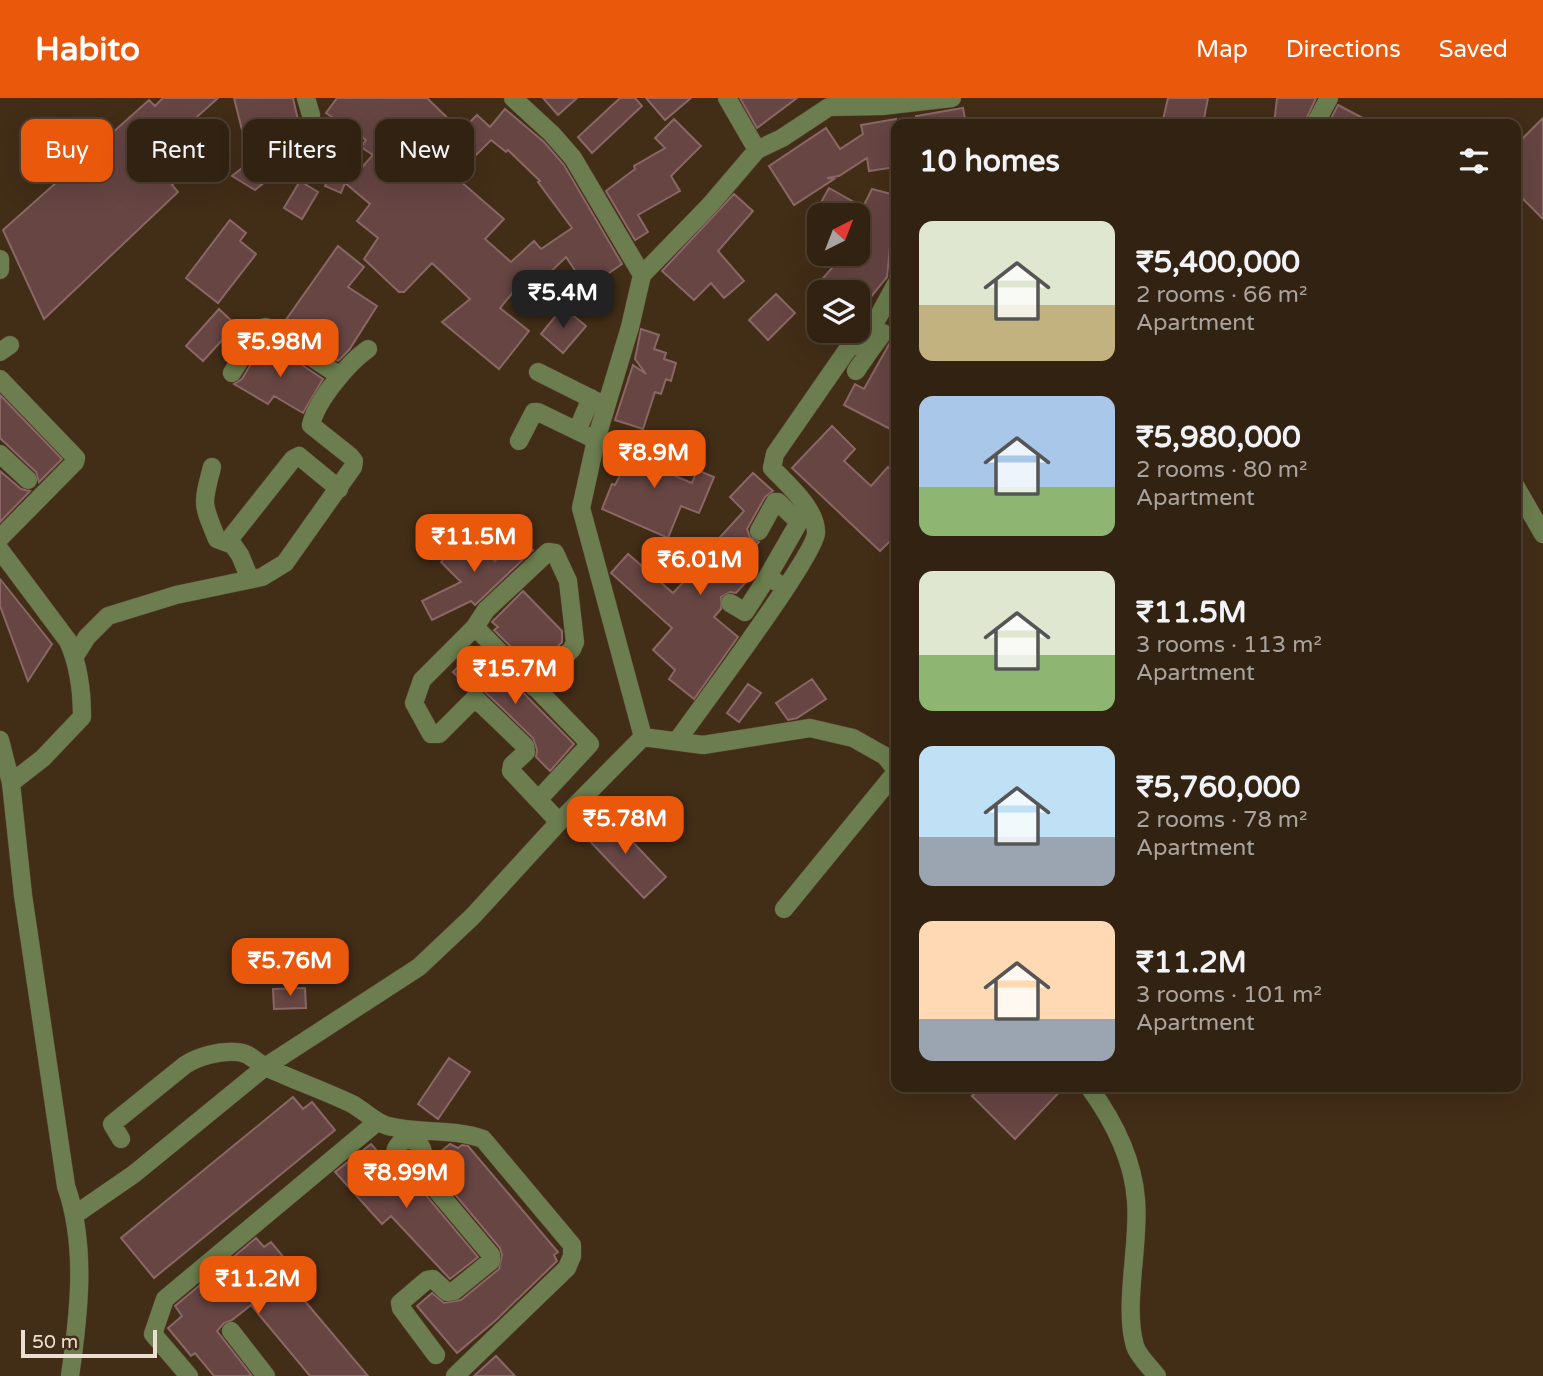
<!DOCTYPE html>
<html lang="en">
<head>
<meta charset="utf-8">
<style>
  body { margin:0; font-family:"Varela Round",sans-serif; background:#3d2f1f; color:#f1f3f6; height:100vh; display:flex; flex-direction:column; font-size:26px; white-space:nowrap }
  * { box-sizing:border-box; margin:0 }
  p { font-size:23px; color:#a8a49f }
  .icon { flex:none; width:38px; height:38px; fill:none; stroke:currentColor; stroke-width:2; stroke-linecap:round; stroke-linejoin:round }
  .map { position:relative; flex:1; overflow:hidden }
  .details { position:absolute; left:891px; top:21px; width:630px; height:973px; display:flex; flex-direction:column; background:#322211; border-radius:14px; box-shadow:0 7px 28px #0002,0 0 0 2px #4d3f31 }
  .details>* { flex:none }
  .banner { position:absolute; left:21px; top:21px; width:665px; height:63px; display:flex; gap:14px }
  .needle { width:46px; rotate:42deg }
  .fabs { position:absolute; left:807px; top:105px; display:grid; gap:14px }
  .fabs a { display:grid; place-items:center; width:63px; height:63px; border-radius:14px; background:#322211; box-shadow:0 7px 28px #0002,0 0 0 2px #4d3f31; font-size:35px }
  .scale { position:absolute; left:21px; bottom:18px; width:136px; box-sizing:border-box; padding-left:7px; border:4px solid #ecdfd2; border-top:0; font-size:19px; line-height:24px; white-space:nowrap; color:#ecdfd2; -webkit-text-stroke:5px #422d17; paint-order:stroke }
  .price { position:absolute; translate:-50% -60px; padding:0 16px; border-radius:14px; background:#ea580c; color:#fff; font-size:23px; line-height:46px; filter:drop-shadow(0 2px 4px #0008) }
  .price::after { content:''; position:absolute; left:50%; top:42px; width:21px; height:16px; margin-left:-10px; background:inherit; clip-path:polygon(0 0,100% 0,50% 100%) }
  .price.active { background:#222; color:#fff }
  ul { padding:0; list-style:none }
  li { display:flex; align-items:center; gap:21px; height:175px; padding:0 28px }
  li span { display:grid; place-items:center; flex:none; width:196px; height:140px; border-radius:14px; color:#555 }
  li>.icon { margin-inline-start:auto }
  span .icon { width:84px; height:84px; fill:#fffc; stroke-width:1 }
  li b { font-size:30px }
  h2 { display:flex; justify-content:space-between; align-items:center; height:84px; padding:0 28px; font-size:30px }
  .tag { padding:0 24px; border-radius:14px; background:#322211; box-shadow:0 7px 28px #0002,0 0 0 2px #4d3f31; font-size:24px; line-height:63px }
  .tag.active { background:#ea580c; color:#fff }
  header { display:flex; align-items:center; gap:42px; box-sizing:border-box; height:98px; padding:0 35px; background:#ea580c; color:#fff }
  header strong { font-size:33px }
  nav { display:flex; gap:38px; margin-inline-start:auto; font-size:24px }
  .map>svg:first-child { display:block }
  .building { fill:#664543; stroke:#8a6764; stroke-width:2; fill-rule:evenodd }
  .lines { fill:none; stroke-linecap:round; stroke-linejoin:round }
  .minor-casing { stroke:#5d4935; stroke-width:19 }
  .minor { stroke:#6c7e4f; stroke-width:18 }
</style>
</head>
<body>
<header>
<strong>Habito</strong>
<nav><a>Map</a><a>Directions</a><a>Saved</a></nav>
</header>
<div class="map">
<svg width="1543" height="1278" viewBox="0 0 1543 1278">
  <rect width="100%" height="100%" fill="#422d17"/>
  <path class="building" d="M 163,0 L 218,0 L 180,34 L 203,59 L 172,87 L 178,94 L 44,221 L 3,132 L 149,2 L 155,8 Z
    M 234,0 L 293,0 L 300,31 L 245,44 Z
    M 337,0 L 427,0 L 461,33 L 477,17 L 490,29 L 505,11 L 544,44 L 564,67 L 622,166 L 587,190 L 566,159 L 540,184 L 530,174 L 500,210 L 529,233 L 499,271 L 442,224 L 470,201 L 432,165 L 404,194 L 399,194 L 364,161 L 378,140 L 357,123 L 370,106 L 345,85 L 341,95 L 325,88 L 331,73 L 325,69 L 328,65 L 355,77 L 373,57 L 361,49 L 366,42 L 326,15 ZM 491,42 L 506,54 L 508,52 L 540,83 L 538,84 L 572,130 L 541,151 L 534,143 L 511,164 L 485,141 L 504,121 L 459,82 L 463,78 L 459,74 Z
    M 543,0 L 577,0 L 558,17 Z
    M 620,0 L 635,0 L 642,8 L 592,55 L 578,39 Z
    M 646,0 L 691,0 L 665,22 Z
    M 740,0 L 797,0 L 757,30 Z
    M 1168,0 L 1208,0 L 1203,26 L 1162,26 Z
    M 1277,0 L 1316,0 L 1304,26 L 1274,26 Z
    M 1338,7 L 1374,26 L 1328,26 Z
    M 963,10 L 966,26 L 917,26 L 916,18 Z
    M 1543,20 L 1543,121 L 1516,94 L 1516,47 Z
    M 674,21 L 701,48 L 671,78 L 680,93 L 638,117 L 648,134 L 635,142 L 606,93 L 635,71 L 634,68 L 665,50 L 655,40 Z
    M 896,21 L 896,69 L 869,73 L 867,60 L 839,78 L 827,80 L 834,81 L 794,107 L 769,68 L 826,30 L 840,51 L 863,36 L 861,27 Z
    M 251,63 L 266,83 L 255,92 L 232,78 Z
    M 300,83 L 318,94 L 302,121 L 284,110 Z
    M 829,90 L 863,109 L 872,91 L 895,97 L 887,179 L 858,215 L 858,194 L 811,194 L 844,156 L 858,156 L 858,117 L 814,117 Z
    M 734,96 L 753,113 L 718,153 L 744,183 L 724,200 L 711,185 L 694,202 L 662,173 Z
    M 230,122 L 246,135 L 240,143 L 256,156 L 218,205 L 186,180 Z
    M 338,148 L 364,169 L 348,189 L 377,208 L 349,252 L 338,263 L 283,226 Z
    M 776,196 L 795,215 L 768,242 L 749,222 Z
    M 563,209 L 586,228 L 563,255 L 541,236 Z
    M 219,211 L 236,227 L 203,263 L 186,248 Z
    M 896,228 L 896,334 L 844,307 L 855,286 L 864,291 L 892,241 Z
    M 641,231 L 659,237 L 654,251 L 666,255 L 664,261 L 676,265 L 671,283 L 666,281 L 661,296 L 655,294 L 643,331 L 615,322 L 633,267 L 646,276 L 635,261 Z
    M 265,242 L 323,281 L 303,315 L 274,298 L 268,306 L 234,286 L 242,281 Z
    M 0,297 L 62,361 L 39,384 L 36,374 L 0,340 Z
    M 832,328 L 855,351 L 844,363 L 871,388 L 888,369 L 896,377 L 896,437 L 880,453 L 792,370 Z
    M 641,334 L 668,345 L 658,371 L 692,385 L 697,372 L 714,379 L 699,415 L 681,408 L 668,440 L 602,411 L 612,386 L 615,387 L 626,366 L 628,367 Z
    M 0,373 L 21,391 L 30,393 L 0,424 Z
    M 753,375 L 773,393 L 765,399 L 747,431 L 750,439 L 759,444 L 736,469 L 749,481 L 736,495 L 730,494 L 721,499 L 721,511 L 714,519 L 738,539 L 694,601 L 669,581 L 675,572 L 653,552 L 672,530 L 611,475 L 628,456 L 673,495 L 715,451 L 712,448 L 744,413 L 730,399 Z
    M 468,436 L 495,463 L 518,438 L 533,452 L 475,507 L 471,503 L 432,522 L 422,503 L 461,484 L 441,464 Z
    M 0,481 L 52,546 L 28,583 L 0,508 Z
    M 523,493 L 562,533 L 562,544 L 534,572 L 494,532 L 498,529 L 492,524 Z
    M 478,549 L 574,646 L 550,673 L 536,659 L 537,652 L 533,640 L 483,592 L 477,589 L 469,591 L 453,574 Z
    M 812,581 L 826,601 L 797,620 L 788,622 L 776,605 Z
    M 748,586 L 761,595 L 739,624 L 727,615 Z
    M 606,716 L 666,779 L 644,800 L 584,737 Z
    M 305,890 L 306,910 L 274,911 L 273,891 Z
    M 449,960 L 470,974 L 438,1021 L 418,1006 Z
    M 981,989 L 1064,989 L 1015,1041 L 972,998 Z
    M 293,999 L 303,1011 L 312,1004 L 335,1032 L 154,1180 L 121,1140 Z
    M 371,1046 L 399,1078 L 386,1098 L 408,1081 L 412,1086 L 415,1084 L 478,1159 L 450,1181 L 391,1118 L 382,1126 L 335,1074 Z
    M 450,1046 L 458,1050 L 462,1047 L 468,1048 L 558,1154 L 554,1157 L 557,1163 L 495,1223 L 457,1255 L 417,1208 L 432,1195 L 444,1205 L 461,1202 L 499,1171 L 502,1157 L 500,1150 L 432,1069 L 434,1068 L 430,1062 Z
    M 256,1140 L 264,1149 L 271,1144 L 297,1175 L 288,1183 L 368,1278 L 310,1278 L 251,1207 L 232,1222 L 224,1225 L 217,1233 L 252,1278 L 214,1278 L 195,1255 L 191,1258 L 168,1230 L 182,1218 L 175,1208 Z
    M 496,1258 L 515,1278 L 474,1278 Z"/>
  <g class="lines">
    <g class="minor-casing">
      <path id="minor" d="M 306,0 L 311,17
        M 513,0 L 552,36 L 573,60 L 642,177
        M 727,0 L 757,52
        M 1315,26 L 1329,0
        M 0,161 L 0,172
        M 852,245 L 869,254 L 883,235
        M 0,254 L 10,247
        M 856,273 L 869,254
        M 538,274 L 606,308
        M 232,275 L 259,231 L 266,229 L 340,278
        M 0,281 L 76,360 L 75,364 L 0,440
        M 577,333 L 591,300
        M 519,343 L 534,314 L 538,314 L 596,342
        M 0,356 L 28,382
        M 212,369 C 202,407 202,405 217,441 L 233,447 L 240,457 L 250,481
        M 1516,389 L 1543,436
        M 759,433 L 775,404 L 778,404 L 799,424 L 768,478
        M 228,443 L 293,361 L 299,358 L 339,391
        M 0,452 L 68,543 C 78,565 82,594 82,619 L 43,660 L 11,685
        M 730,505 L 745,514 L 768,478 L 776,484
        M 475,529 L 535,590
        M 75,558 L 87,539 L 108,518 L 176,497 L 262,479 L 285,465 L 353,369 L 354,363 L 350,358 L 311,327 C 316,303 348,265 368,251
        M 643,639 L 581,410 L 596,342 L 630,229 L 642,177 L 710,107 L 757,52 L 782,40 L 829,9 L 882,8 L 952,0
        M 0,642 L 11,685 L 23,797 L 66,1088 C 87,1148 79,1216 70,1278
        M 677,643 C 698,613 815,458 816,435 C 817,411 787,386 772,370 L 775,356 L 852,245 L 877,221 L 896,186
        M 538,702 L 590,646 L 534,588 L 572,551 L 575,544 L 568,483 L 555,455 L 548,454 L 486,512 L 475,529 L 422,582 L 414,605 L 431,636 L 439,636 L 475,600 L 525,648 L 526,654 L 512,667 L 511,673 L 559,724
        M 784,811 L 896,674
        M 1089,989 C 1113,1022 1133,1061 1136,1102 C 1140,1146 1123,1207 1135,1248 C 1138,1258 1150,1269 1157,1278
        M 121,1041 L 112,1026 L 185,967 C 199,958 219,953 236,954 C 250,954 256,965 268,970 C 296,983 325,993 352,1006 C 365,1013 374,1024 388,1028 C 420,1036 453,1030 483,1041 L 572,1147 L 572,1158 L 567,1170 L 455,1278
        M395 1056a14 14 0 1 1 28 0a14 14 0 1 1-28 0Z
        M 416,1068 L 491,1157 L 491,1163 L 454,1193 L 447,1194 L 433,1181 L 427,1182 L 400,1205 L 401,1210 L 436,1257
        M 76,1116 L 134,1076 L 265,969 L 419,869 L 473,818 L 559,724 L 643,639 L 703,647 L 810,630 L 853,640 L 885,658 L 896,672
        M 231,1233 L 266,1278
        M 189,1278 L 153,1236 L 165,1201 L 377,1024"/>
    </g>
    <use href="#minor" class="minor"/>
  </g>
</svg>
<div class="fabs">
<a><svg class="needle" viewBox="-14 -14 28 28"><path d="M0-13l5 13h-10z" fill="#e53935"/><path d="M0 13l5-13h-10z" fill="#a8a49f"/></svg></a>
<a><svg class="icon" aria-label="layers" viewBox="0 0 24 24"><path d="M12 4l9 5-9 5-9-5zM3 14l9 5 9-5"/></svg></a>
</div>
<div class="scale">50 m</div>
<b class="price active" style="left:563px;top:232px">₹5.4M</b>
<b class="price" style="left:280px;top:281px">₹5.98M</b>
<b class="price" style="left:654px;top:392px">₹8.9M</b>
<b class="price" style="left:474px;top:476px">₹11.5M</b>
<b class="price" style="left:700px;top:499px">₹6.01M</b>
<b class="price" style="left:515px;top:608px">₹15.7M</b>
<b class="price" style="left:625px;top:758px">₹5.78M</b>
<b class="price" style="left:290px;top:900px">₹5.76M</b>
<b class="price" style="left:406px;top:1112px">₹8.99M</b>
<b class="price" style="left:258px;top:1218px">₹11.2M</b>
<div class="banner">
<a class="tag active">Buy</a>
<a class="tag">Rent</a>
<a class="tag">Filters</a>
<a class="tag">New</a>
</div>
<section class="details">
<h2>10 homes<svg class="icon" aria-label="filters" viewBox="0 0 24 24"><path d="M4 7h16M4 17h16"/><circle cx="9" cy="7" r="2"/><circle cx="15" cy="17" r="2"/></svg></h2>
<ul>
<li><span style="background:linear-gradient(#dfe7d0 60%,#c2b280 0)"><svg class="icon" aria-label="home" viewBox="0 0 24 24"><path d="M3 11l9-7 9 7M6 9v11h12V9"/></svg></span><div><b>₹5,400,000</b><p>2 rooms · 66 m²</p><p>Apartment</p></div></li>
<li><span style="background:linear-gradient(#a9c7e8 65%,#8fb573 0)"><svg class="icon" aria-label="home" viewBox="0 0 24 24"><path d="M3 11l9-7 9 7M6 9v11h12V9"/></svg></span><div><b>₹5,980,000</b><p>2 rooms · 80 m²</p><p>Apartment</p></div></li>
<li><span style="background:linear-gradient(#dfe7d0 60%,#8fb573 0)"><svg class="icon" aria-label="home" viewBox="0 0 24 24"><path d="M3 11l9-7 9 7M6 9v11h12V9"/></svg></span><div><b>₹11.5M</b><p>3 rooms · 113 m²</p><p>Apartment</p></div></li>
<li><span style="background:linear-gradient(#bfe0f5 65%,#9aa5b1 0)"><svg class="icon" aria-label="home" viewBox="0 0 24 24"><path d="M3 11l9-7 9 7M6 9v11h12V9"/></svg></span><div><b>₹5,760,000</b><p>2 rooms · 78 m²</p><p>Apartment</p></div></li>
<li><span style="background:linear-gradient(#ffd9b3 70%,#9aa5b1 0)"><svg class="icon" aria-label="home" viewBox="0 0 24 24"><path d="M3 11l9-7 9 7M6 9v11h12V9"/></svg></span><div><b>₹11.2M</b><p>3 rooms · 101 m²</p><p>Apartment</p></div></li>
</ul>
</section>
</div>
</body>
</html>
